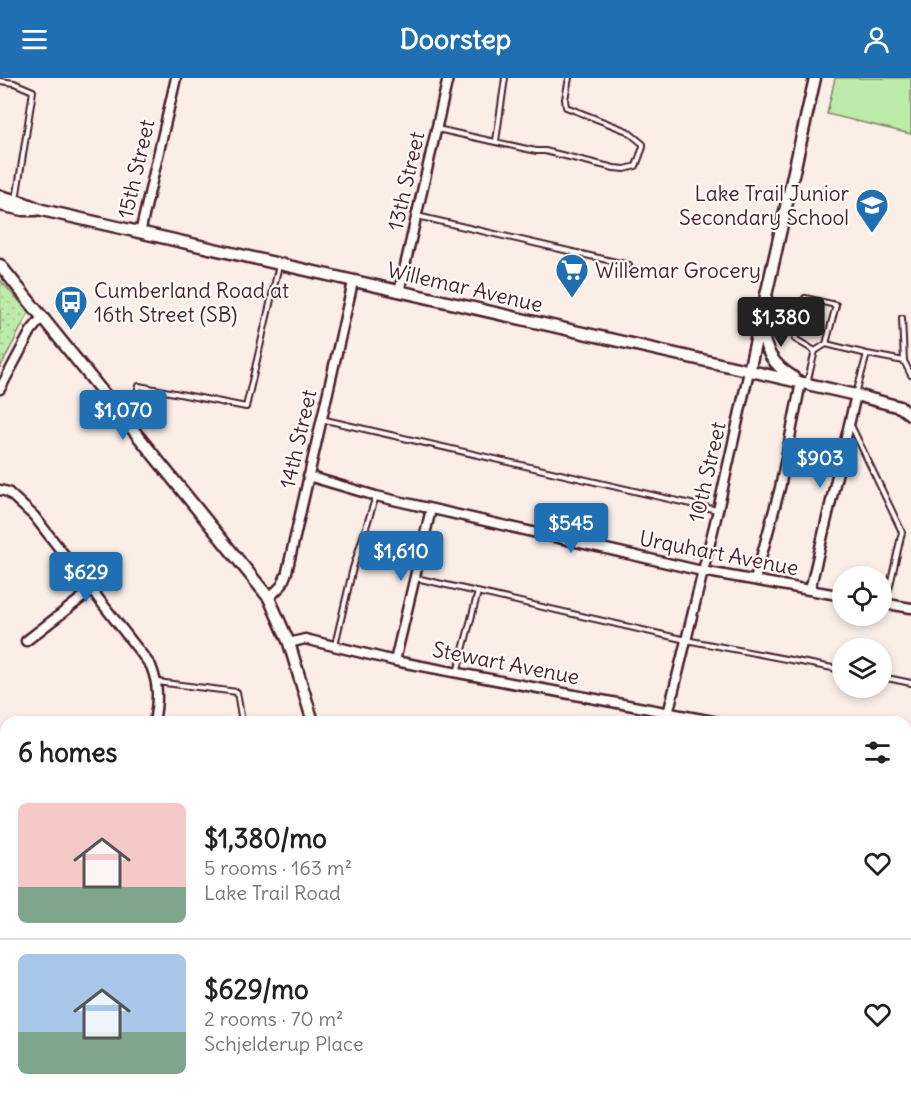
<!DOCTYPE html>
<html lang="en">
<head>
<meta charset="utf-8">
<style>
  body { margin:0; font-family:Delius,sans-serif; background:#f6f6f6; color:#202124; height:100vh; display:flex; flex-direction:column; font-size:22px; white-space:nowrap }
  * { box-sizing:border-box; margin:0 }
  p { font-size:20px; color:#757577 }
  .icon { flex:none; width:33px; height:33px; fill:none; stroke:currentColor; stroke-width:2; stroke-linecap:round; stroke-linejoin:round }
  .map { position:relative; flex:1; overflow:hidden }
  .drawer { position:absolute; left:0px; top:638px; width:912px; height:386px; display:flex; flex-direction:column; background:#fff; border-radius:18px 18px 0 0; box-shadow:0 3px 9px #0003 }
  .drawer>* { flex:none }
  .buttons { position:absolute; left:832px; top:488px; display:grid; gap:12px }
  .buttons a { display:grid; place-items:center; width:60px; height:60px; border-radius:50%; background:#fff; box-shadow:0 3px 9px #0003; font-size:30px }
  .price { position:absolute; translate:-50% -51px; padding:0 14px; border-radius:6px; background:#1f6fb2; color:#fff; font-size:20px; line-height:39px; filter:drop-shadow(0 2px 3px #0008) }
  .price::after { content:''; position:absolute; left:50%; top:36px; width:18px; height:14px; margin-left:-9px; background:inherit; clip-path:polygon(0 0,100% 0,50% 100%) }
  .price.active { background:#222; color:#fff }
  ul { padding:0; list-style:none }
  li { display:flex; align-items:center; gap:18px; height:150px; padding:0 18px }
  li+li { border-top:2px solid #e0e0e0 }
  li span { display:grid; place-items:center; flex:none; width:168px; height:120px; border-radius:9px; color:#555 }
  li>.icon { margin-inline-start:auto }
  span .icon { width:72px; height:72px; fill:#fffc; stroke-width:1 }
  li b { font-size:26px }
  h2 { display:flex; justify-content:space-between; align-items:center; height:72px; padding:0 18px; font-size:26px }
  header { display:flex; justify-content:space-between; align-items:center; height:78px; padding:0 18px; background:#1f6fb2; color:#fff; font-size:27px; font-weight:800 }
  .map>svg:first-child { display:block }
  .grass { fill:url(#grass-dots); stroke:#84856a; stroke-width:1.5 }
  .pitch { fill:#bdeba9; stroke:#84856a; stroke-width:1.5 }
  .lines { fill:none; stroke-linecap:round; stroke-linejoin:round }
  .service-casing { stroke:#4a1f2b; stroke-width:8 }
  .minor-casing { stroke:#4a1f2b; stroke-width:13 }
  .tertiary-casing { stroke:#4a1f2b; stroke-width:15 }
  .service { stroke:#fdfcf7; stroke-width:4 }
  .minor { stroke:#fdfcf7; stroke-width:8 }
  .tertiary { stroke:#fdfcf7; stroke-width:10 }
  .labels { text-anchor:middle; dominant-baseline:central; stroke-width:4.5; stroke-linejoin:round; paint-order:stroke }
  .street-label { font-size:21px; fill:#4a1f2b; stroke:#fdfcf7 }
  .poi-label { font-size:21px; fill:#4a1f2b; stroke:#fdfcf7; text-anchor:start }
</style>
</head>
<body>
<header><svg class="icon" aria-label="menu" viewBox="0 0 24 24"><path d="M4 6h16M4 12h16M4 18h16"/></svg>Doorstep<svg class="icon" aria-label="person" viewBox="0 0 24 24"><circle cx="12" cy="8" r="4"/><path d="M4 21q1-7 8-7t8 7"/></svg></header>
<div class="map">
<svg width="911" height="1022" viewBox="0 0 911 1022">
  <defs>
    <pattern id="grass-dots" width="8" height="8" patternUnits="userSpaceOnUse" patternTransform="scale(1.5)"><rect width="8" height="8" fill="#bdeba9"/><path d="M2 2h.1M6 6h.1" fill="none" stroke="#a4c992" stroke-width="1.8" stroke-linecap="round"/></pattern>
  </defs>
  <rect width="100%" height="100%" fill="#faeee7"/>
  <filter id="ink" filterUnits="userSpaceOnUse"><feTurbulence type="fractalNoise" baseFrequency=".0167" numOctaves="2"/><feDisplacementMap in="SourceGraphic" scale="12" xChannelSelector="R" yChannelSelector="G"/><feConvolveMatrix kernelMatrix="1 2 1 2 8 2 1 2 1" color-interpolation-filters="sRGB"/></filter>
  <g filter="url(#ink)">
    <path class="grass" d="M 0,202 L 29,234 L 0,290 Z"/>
    <path class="pitch" d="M 835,0 L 911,0 L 911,56 L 827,36 Z"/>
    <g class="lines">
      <g class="service-casing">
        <path id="service" d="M 0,3 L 14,5 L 33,13 L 16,122
          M 437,51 L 536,73 L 545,73 L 614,90 L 625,91 L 636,88 L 643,69 L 643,66 L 627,53 L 566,29 L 565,21 L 569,0
          M 496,63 L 505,0
          M 417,138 L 629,187
          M 815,273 L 826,266
          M 867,276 L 904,283 L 902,240
          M 904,283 L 911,297
          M 807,305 L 815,273 L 795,261 L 805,220 L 836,227 L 826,266 L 867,276 L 856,316
          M 129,341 L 139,308 L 246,329 L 279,187
          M 321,341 L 717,432
          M 850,345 L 902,454 L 886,525
          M 416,500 L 686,562 L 843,592
          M 335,567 L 353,490 L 376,418
          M 457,595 L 478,514
          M 882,599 L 911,605
          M 157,604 L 237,614 L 242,644
          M 906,798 L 911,799"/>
      </g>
      <g class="minor-casing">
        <path id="minor" d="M 140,155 L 176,0
          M 399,214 L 448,0
          M 0,311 L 31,253 L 43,238
          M 308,398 L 376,418 L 702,493 L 843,518
          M 0,412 L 8,414 L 34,438 L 151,588 C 159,608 158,623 154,644
          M 755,502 L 780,410 L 801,304
          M 810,512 L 856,317
          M 269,520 L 282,507 L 287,494 L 353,204
          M 882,525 L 911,530
          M 26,563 L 92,512
          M 289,565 L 305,561 L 395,583 L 718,644
          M 395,583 L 431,431
          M 666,644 L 718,432 L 749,293
          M 906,678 L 911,679
          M 0,703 L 6,705
          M 906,876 L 911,856
          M 906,940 L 911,941
          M 0,1020 L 9,1022
          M 871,1022 L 872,1017"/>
      </g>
      <g class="tertiary-casing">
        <path id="tertiary" d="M 0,118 L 22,124 L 42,132 L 856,317 L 900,329 L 911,337
          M 0,127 L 23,132 L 36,132
          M 0,187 L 269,520 L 289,565 L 313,644
          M 762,249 C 764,272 773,287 793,299
          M 749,293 L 815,0
          M 428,1017 L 430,1022"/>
      </g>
      <use href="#service" class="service"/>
      <use href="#minor" class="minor"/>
      <use href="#tertiary" class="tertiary"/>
    </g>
  </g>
  <defs>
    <g id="school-pin" transform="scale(1.725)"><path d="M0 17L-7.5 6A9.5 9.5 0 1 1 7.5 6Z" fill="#1f6fb2" stroke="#fdfcf7"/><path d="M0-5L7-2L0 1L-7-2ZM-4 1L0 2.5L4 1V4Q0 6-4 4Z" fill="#fff"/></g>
    <g id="supermarket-pin" transform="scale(1.725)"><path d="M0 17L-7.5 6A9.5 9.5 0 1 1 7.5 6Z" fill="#1f6fb2" stroke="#fdfcf7"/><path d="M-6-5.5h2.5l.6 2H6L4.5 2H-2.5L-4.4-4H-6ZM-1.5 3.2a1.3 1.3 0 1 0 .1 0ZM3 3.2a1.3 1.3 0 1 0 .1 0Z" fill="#fff"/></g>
    <g id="bus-pin" transform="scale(1.725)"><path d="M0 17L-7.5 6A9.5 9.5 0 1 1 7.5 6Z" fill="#1f6fb2" stroke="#fdfcf7"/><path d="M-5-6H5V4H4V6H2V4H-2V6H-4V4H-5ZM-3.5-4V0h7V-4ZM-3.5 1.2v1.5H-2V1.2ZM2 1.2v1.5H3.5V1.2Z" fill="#fff"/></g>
  </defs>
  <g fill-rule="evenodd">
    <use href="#school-pin" x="872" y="127"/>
    <use href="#supermarket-pin" x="572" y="192"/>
    <use href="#bus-pin" x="71" y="224"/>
  </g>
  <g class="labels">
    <g class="street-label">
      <text transform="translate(136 91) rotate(-77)">15th Street</text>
      <text transform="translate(406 103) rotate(-77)">13th Street</text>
      <text transform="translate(465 209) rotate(13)">Willemar Avenue</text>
      <text transform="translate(298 361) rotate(-77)">14th Street</text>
      <text transform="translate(707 394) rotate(-77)">10th Street</text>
      <text transform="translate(719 475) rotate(11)">Urquhart Avenue</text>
      <text transform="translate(506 585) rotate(11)">Stewart Avenue</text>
    </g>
    <g class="poi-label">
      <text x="849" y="115" text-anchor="end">Lake Trail Junior<tspan x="849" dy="24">Secondary School</tspan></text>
      <text x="595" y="192">Willemar Grocery</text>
      <text x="94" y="212">Cumberland Road at<tspan x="94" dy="24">16th Street (SB)</tspan></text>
    </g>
  </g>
</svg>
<div class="buttons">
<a><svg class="icon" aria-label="locate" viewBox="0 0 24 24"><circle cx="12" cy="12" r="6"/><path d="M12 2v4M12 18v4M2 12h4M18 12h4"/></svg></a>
<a><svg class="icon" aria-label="layers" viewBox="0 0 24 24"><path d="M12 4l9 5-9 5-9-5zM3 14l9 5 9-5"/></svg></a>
</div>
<b class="price active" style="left:781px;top:270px">$1,380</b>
<b class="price" style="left:123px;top:363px">$1,070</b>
<b class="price" style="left:820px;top:411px">$903</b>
<b class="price" style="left:571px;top:476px">$545</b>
<b class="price" style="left:401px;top:504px">$1,610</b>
<b class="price" style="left:86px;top:525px">$629</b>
<section class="drawer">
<h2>6 homes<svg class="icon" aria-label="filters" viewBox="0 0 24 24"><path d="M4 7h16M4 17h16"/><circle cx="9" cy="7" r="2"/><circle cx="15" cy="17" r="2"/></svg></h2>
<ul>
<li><span style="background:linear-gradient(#f6c9c9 70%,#7fa58c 0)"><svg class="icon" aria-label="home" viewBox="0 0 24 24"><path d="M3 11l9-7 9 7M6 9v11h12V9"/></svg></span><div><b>$1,380/mo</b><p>5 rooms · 163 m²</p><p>Lake Trail Road</p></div><svg class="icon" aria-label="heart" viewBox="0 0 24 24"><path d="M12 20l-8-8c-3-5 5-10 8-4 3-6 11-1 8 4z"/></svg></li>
<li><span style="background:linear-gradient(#a9c7e8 65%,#7fa58c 0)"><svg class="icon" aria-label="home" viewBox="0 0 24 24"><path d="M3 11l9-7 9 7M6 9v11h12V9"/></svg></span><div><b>$629/mo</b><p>2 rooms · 70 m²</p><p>Schjelderup Place</p></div><svg class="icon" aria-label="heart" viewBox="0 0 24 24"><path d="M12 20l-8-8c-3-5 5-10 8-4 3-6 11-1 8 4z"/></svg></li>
</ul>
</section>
</div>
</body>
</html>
